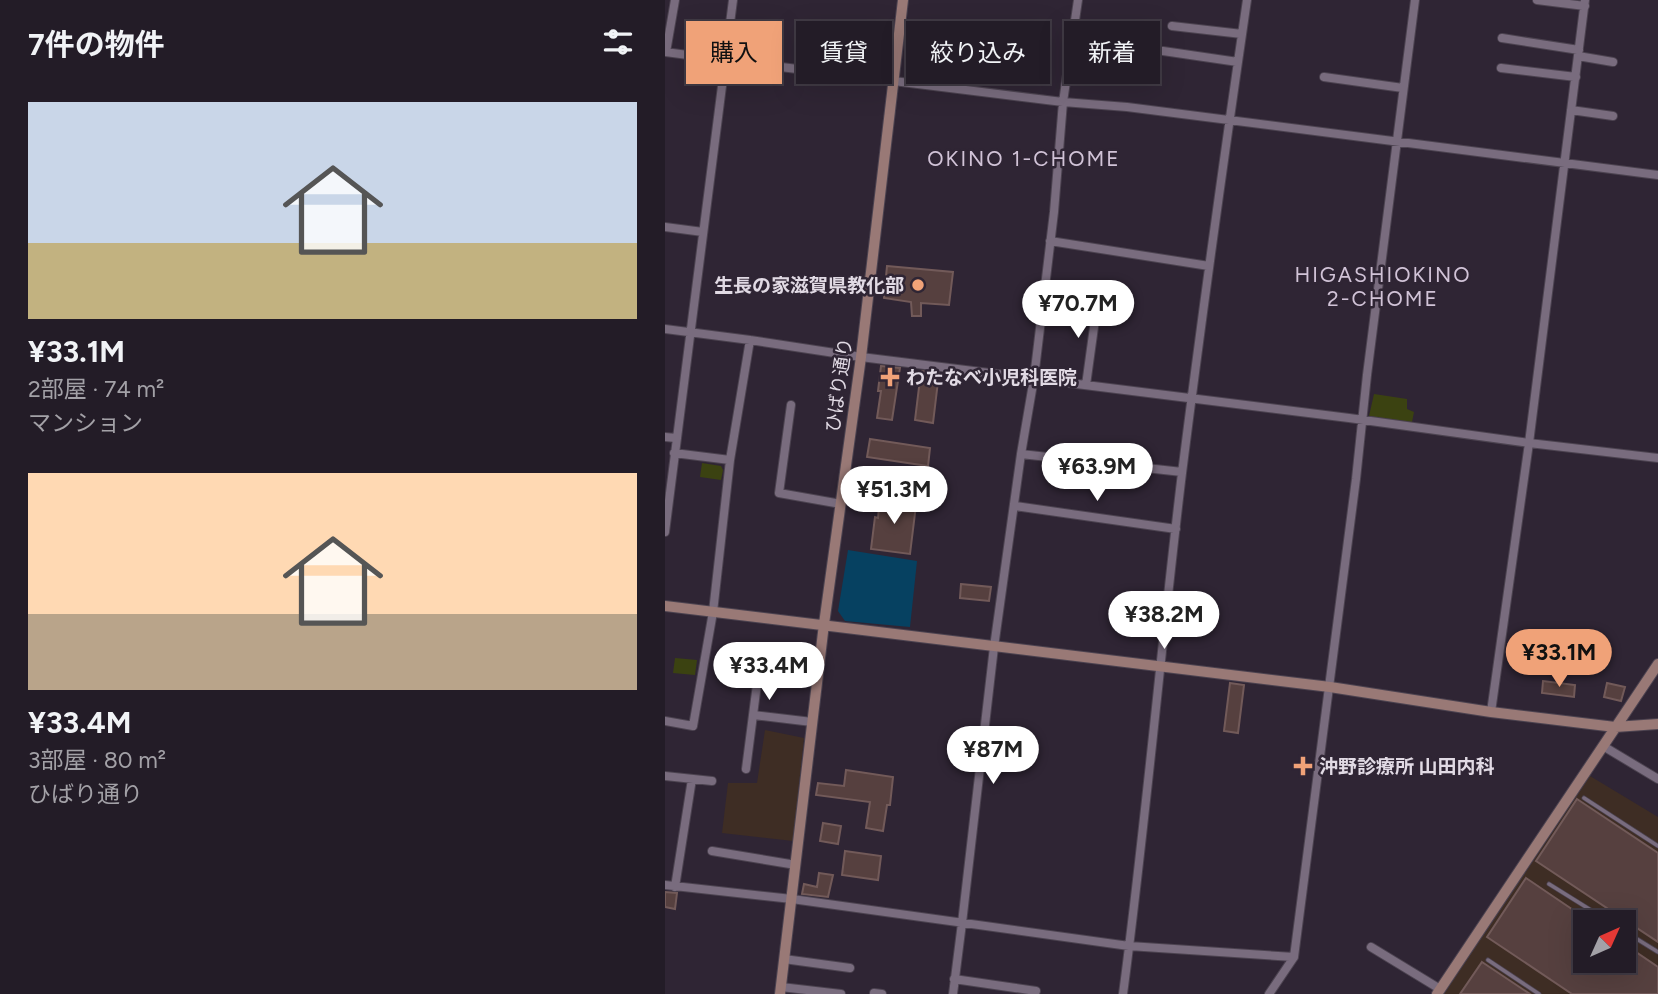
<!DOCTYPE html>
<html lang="ja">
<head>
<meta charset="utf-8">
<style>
  body { margin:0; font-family:Figtree,"Noto Sans JP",sans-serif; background:#2b252f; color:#f1f3f6; height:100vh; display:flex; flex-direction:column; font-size:26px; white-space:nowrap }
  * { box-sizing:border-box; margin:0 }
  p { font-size:23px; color:#a3a1a7 }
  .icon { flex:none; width:38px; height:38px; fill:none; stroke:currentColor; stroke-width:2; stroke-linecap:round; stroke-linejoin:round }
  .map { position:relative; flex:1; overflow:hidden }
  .panel { display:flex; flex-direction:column; background:#231c27; width:665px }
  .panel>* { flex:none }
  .top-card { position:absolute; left:21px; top:21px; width:665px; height:63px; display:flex; gap:14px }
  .needle { width:46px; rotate:45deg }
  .controls { position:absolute; left:908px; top:910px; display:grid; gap:14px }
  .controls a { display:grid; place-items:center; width:63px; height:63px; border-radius:0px; background:#231c27; box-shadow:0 7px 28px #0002,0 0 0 2px #403a44; font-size:35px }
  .price { position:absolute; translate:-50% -60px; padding:0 16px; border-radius:24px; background:#fff; color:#222; font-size:23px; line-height:46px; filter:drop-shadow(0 2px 4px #0008) }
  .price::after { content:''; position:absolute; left:50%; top:42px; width:21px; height:16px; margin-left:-10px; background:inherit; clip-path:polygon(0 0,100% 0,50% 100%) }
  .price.active { background:#f0a278; color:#111 }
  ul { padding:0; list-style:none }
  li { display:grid; align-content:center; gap:14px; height:371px; padding:0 28px }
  li span { display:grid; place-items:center; height:217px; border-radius:0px; color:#555 }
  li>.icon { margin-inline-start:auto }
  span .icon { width:126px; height:126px; fill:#fffc; stroke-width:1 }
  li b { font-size:30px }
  h2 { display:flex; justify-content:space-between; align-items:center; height:84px; padding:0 28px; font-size:30px }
  .chip { padding:0 24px; border-radius:0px; background:#231c27; box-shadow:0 7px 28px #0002,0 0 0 2px #403a44; font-size:24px; line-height:63px }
  .chip.active { background:#f0a278; color:#111 }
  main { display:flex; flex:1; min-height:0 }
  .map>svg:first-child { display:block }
  .industrial { fill:#3e2d24; fill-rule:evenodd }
  .green { fill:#3b4211 }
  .water { fill:#064161 }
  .building { fill:#56403f; stroke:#725a59; stroke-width:2 }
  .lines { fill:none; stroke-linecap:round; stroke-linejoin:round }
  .lane-casing { stroke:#4c4350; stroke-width:5 }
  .street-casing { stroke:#4c4350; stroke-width:10 }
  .secondary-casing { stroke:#4c4350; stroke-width:12 }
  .lane { stroke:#796c7e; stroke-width:3.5 }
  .street { stroke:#796c7e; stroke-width:8 }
  .secondary { stroke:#997976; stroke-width:10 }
  .poi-dot { fill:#f0a278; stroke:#2f2534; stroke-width:2.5 }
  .labels { text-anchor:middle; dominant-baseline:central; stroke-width:5; stroke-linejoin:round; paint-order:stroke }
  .poi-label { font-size:19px; font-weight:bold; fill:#e1dae4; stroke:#2f2534; text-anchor:start }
  .street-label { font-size:19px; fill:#e1dae4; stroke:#2f2534 }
  .neighbourhood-label { font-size:21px; letter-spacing:2px; fill:#d1c3d7; stroke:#2f2534 }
</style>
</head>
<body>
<main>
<section class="panel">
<h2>7件の物件<svg class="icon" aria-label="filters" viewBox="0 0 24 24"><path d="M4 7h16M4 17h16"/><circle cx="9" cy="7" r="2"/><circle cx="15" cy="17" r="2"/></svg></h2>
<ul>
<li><span style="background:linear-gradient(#c9d6e8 65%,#c2b280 0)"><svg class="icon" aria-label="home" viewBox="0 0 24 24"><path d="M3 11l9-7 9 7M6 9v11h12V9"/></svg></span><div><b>¥33.1M</b><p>2部屋 · 74 m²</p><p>マンション</p></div></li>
<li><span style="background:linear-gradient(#ffd9b3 65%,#b9a48a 0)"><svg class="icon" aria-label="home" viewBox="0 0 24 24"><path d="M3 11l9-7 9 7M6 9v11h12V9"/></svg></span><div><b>¥33.4M</b><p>3部屋 · 80 m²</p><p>ひばり通り</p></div></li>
</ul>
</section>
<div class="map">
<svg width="993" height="994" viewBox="0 0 993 994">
  <rect width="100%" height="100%" fill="#2f2534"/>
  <path class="industrial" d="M 100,730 L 139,738 L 128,841 L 57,833 L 63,783 L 92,783 Z
    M 925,776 L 993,817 L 993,994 L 779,994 ZM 920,922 L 959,922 L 959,961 L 920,961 Z"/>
  <path class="green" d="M 709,394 L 742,399 L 742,409 L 749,412 L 747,422 L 704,416 Z
    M 37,463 L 56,466 L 58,470 L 56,480 L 35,477 Z
    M 10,658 L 32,660 L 30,675 L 8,673 Z"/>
  <path class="water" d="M 183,550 L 252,561 L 245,627 L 180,621 L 173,611 Z"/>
  <path class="building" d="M 222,266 L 288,272 L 284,305 L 256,303 L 256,316 L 247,316 L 246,302 L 219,298 Z
    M 216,366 L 235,368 L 227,420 L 212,418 L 216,391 L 213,391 Z
    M 256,371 L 274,373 L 268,423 L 250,420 Z
    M 205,439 L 265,448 L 263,466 L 202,457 Z
    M 215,496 L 242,500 L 241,503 L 251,505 L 245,554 L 206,549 L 210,517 L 213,518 Z
    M 296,584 L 326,587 L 324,601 L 295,598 Z
    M 878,681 L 910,685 L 909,697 L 877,693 Z
    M 565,683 L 579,685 L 573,733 L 559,731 Z
    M 942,683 L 960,687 L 956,701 L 939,697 Z
    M 181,770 L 228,777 L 225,805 L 222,805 L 218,831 L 201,828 L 205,802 L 151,795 L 153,783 L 179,786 Z
    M 912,799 L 993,853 L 993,942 L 871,861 Z
    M 158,823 L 176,826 L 173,844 L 155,841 Z
    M 180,851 L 216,856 L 213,880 L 177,875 Z
    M 154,873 L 168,875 L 163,897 L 137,894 L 139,884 L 152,887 Z
    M 861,878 L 920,918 L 920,961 L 959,961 L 959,944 L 993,967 L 993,994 L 907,994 L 822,937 Z
    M 0,892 L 12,893 L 10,909 L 0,907 Z
    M 817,962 L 865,994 L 795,994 Z"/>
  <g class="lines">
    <g class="lane-casing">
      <path id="lane" d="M 919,798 L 993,846
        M 884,884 L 945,922
        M 959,931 L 993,952
        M 823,960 L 874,994"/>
    </g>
    <g class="street-casing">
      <path id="street" d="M 872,0 L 920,6
        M 507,26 L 577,34
        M 837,38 L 914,50
        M 498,51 L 573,62
        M 0,52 L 60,60 L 398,102 L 462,107 L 993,175
        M 1,52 L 10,0
        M 913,56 L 948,62
        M 836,68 L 911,77
        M 659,77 L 738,88
        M 906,110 L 948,116
        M 0,227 L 38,232
        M 385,241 L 544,266
        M 0,329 L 85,340 L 196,357 L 684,418 L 864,443 L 993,458
        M 421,385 L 433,298
        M 126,405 L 114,493 L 176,504
        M 0,437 L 11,438
        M 9,453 L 65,460
        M 356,454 L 517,472
        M 350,506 L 511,529
        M 0,532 L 68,0
        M 826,712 L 864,443 L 920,0
        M 88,715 L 147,722
        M 0,721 L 28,726 L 48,612 L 65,460 L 85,340
        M 938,746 L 993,779
        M 81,769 L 95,661 L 154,667
        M 0,776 L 47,781
        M 47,851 L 131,865
        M 0,885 L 127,899 L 464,946 L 629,957
        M 10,887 L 27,779
        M 706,947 L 775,989
        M 119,959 L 185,968
        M 289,979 L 371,991
        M 116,987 L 176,994
        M 209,993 L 217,994
        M 288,994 L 297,923 L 329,647 L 356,454 L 369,378 L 389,212 L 398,102 L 413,0
        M 458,994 C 481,821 496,646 517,473 C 537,315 559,157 582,0
        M 604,994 L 629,957 L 691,479 L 702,375 L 750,0"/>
    </g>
    <g class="secondary-casing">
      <path id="secondary" d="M 0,606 L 665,687 L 826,712 L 950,727 L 993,724
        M 115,994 L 159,624 L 196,357 L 238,0
        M 772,994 L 993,664"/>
    </g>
    <use href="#lane" class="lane"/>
    <use href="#street" class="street"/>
    <use href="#secondary" class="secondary"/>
  </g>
  <g class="poi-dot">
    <circle cx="253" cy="285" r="7"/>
    <path d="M221.5 366.5h7v7h7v7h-7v7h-7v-7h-7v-7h7z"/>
    <path d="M634.5 755.5h7v7h7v7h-7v7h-7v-7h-7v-7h7z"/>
  </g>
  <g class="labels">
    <g class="poi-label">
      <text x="239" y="285" text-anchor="end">生長の家滋賀県教化部</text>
      <text x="241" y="377">わたなべ小児科医院</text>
      <text x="654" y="766">沖野診療所 山田内科</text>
    </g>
    <g class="street-label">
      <text transform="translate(174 385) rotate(-82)">ひばり通り</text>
    </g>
    <g class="neighbourhood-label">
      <text x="359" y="158">OKINO 1-CHOME</text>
      <text x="718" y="274">HIGASHIOKINO<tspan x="718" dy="24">2-CHOME</tspan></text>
    </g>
  </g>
</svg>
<div class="controls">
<a><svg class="needle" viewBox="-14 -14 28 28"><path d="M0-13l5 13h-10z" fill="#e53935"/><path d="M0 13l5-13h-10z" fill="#a3a1a7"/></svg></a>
</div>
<b class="price" style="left:413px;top:340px">¥70.7M</b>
<b class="price" style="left:432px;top:503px">¥63.9M</b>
<b class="price" style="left:229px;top:526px">¥51.3M</b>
<b class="price" style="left:499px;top:651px">¥38.2M</b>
<b class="price active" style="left:894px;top:689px">¥33.1M</b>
<b class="price" style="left:104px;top:702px">¥33.4M</b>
<b class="price" style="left:328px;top:786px">¥87M</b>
<div class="top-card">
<a class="chip active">購入</a>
<a class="chip">賃貸</a>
<a class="chip">絞り込み</a>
<a class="chip">新着</a>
</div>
</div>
</main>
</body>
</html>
